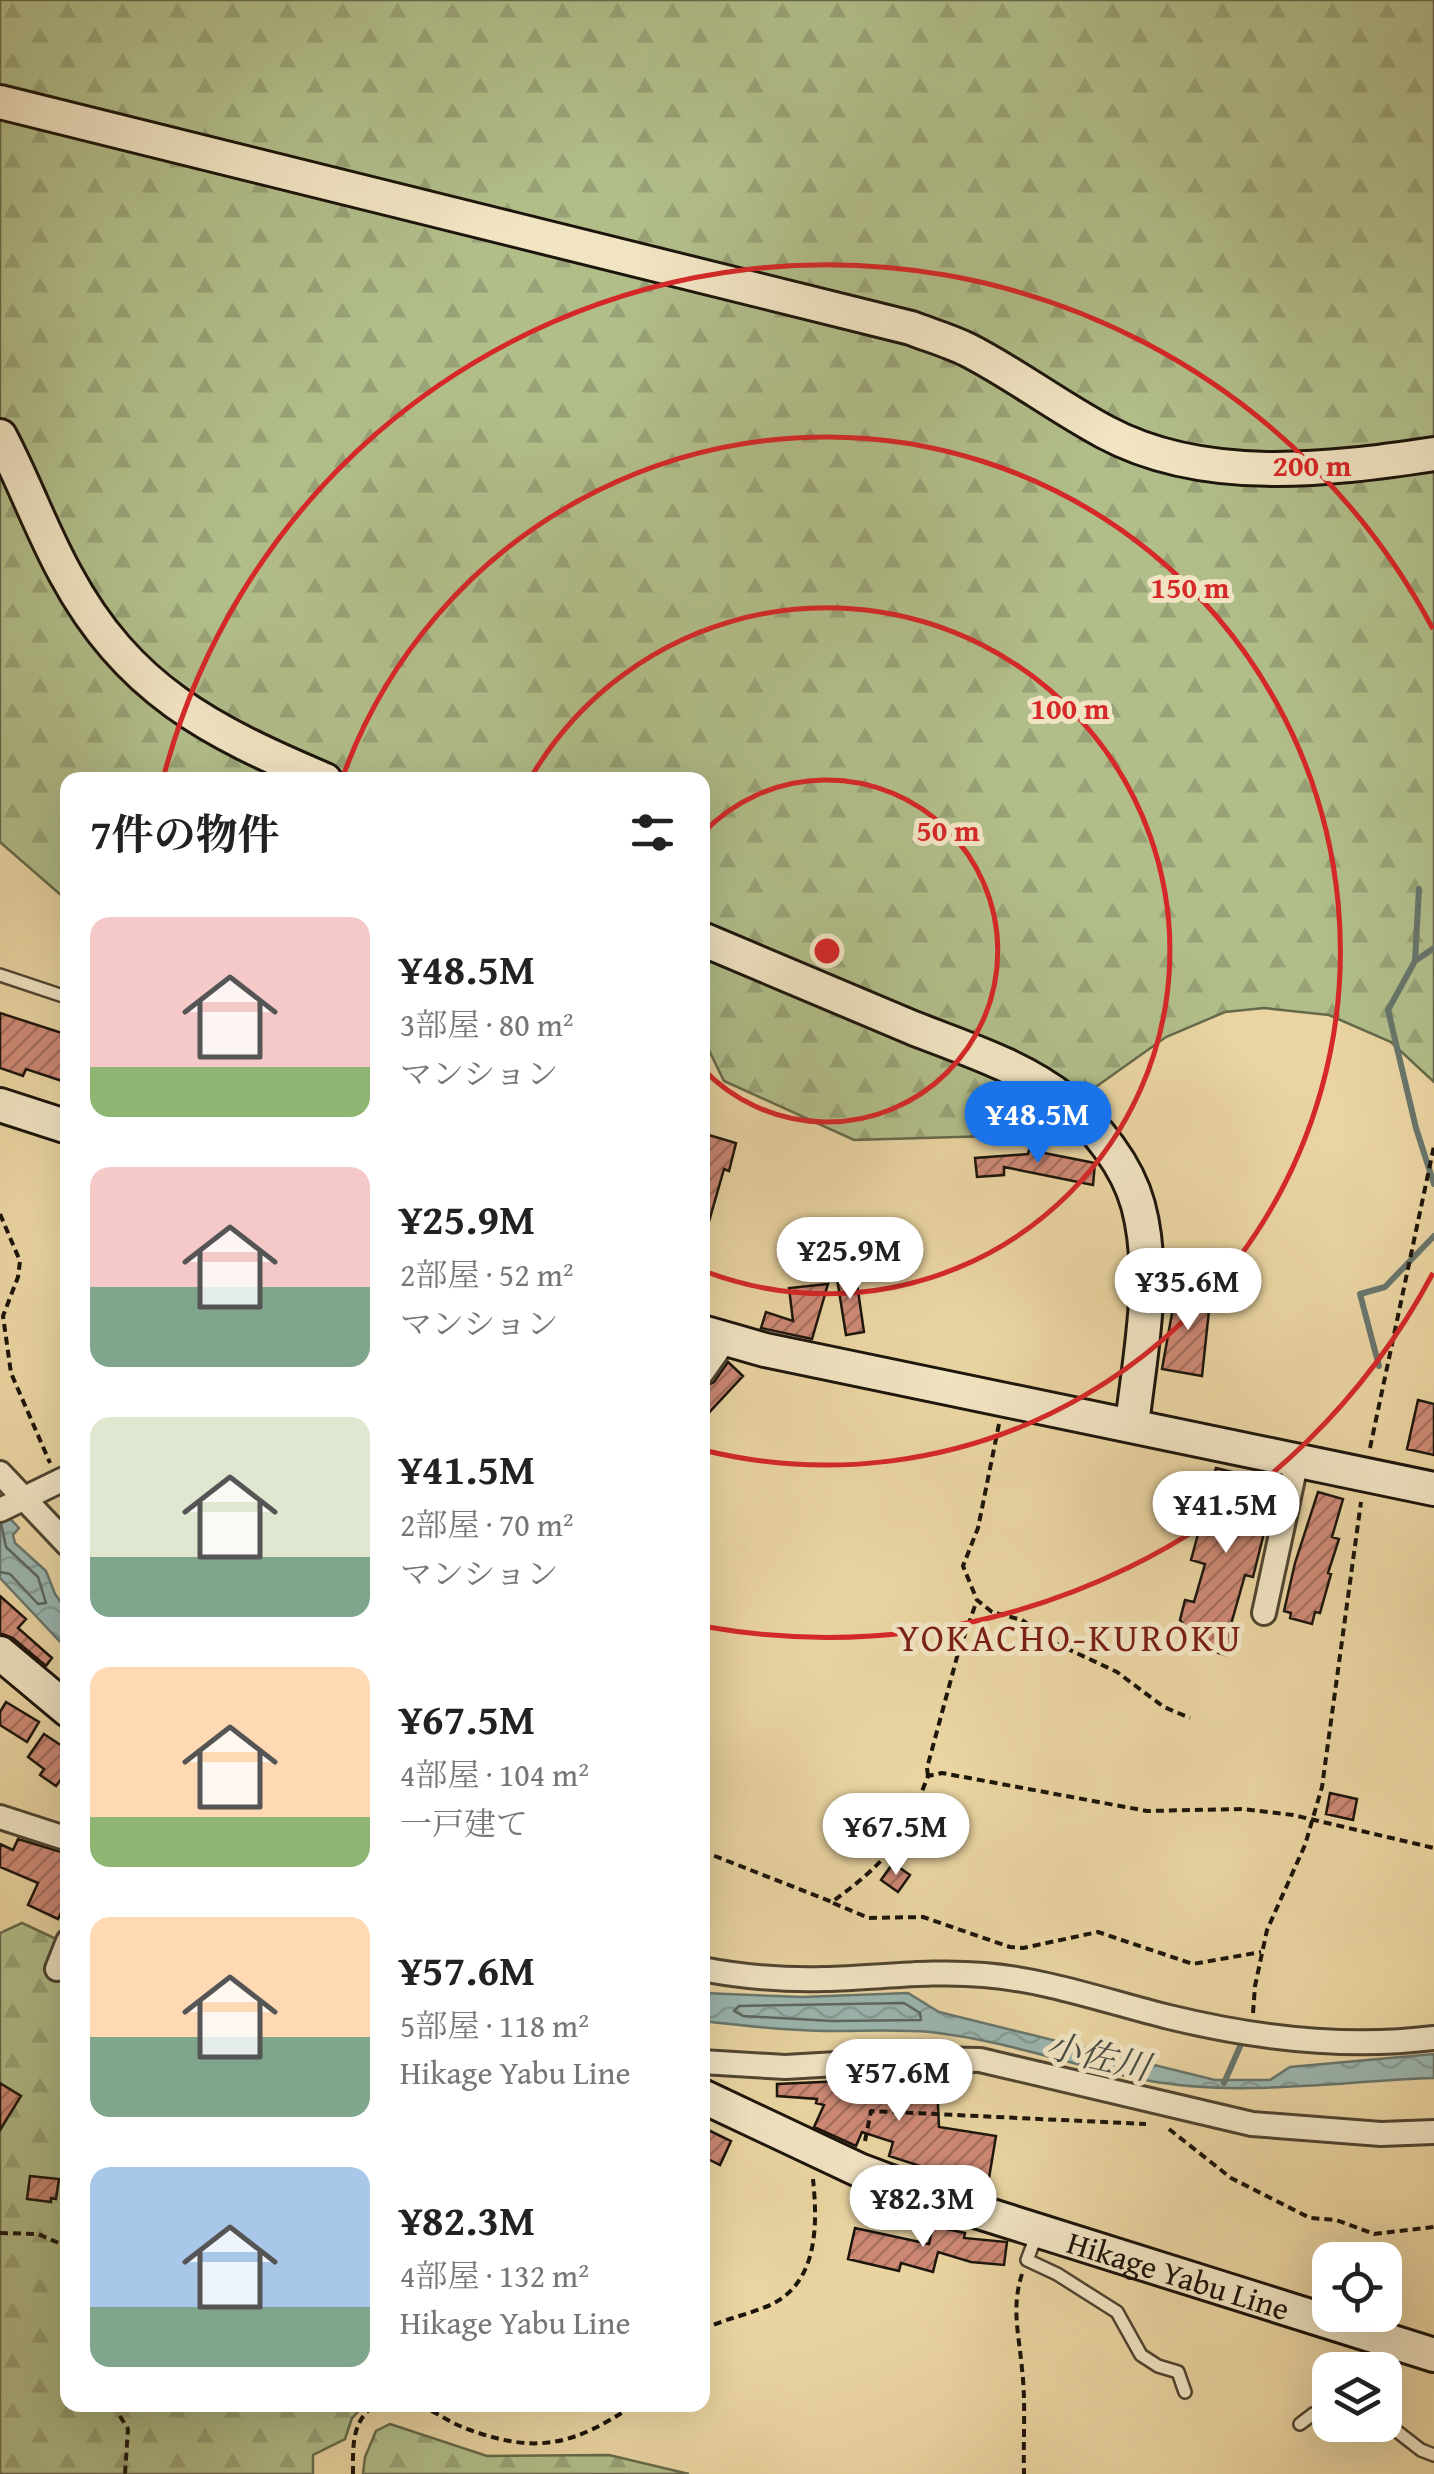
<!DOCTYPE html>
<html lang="ja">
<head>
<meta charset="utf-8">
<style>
  body { margin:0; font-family:"Gentium Book Plus","Noto Serif JP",serif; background:#f6f6f6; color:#222; height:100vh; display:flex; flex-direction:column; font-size:38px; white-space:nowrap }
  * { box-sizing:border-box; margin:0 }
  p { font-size:32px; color:#767676 }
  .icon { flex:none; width:55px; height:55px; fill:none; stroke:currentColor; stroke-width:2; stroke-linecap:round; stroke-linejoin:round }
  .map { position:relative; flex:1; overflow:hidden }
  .side { position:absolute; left:60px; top:772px; width:650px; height:1640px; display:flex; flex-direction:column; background:#fff; border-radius:20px; box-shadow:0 10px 40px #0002 }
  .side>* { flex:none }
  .controls { position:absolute; left:1312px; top:2242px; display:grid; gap:20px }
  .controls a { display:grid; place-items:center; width:90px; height:90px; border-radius:20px; background:#fff; box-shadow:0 10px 40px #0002; font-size:50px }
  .price { position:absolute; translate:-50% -85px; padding:0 22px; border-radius:35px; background:#fff; color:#222; font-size:32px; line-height:65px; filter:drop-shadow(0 2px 5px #0008) }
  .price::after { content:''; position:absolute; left:50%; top:60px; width:30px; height:22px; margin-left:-15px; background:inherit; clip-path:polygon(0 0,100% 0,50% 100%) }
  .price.selected { background:#1a73e8; color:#fff }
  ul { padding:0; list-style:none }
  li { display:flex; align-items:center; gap:30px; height:250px; padding:0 30px }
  li span { display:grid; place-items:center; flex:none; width:280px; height:200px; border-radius:20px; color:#555 }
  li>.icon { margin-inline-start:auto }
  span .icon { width:120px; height:120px; fill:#fffc; stroke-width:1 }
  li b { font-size:42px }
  h2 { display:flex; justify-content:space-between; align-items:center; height:120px; padding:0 30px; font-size:42px }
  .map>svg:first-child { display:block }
  .forest { fill:url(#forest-firs); stroke:#666a4a; stroke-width:2.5 }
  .water { fill:url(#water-waves); stroke:#68766d; stroke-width:2.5 }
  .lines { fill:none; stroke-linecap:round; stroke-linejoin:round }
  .shore { stroke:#5c665d; stroke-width:2.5 }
  .stream { stroke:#68766d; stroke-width:6 }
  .building { fill:url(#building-hatch); stroke:#1c150b; stroke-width:2.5 }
  .lane-casing { stroke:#504531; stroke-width:16 }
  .street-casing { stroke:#504531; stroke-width:28 }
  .secondary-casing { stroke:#1c150b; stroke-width:38 }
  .path { stroke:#1c150b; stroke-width:4; stroke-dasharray:8 5; stroke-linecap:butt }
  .lane { stroke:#f1e4c3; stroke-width:11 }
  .street { stroke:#f1e4c3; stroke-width:22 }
  .secondary { stroke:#f1e4c3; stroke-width:32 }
  .ring { fill:none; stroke:#d62828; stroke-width:5 }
  .labels { text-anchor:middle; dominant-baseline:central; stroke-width:10; stroke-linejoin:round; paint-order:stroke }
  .street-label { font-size:32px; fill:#1c150b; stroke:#f1e4c3 }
  .water-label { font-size:35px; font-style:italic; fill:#484d44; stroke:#f1e4c3 }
  .quarter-label { font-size:38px; letter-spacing:2.5px; fill:#7a1f14; stroke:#f1e4c3 }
  .centre { fill:#d62828; stroke:#f1e4c3; stroke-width:5 }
  .ring-label { font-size:30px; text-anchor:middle; font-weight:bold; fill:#d62828; stroke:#f1e4c3; stroke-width:10; stroke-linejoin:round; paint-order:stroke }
</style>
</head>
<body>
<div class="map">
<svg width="1434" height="2474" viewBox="0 0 1434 2474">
  <defs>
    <pattern id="forest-firs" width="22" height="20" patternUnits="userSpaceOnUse" patternTransform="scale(2.5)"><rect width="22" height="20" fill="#b1be8a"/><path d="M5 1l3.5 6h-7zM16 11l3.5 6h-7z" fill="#98a276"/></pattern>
    <pattern id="water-waves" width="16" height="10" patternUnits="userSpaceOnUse" patternTransform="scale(2.5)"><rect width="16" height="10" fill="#9bb6af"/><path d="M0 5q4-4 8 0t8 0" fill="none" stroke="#859c95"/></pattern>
    <pattern id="building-hatch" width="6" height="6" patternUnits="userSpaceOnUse" patternTransform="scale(2.5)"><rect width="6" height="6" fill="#ce8975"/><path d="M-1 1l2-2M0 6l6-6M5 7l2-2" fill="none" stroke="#a66f5e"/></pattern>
  </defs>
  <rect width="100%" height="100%" fill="#ead5a2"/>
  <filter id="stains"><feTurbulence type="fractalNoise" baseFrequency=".002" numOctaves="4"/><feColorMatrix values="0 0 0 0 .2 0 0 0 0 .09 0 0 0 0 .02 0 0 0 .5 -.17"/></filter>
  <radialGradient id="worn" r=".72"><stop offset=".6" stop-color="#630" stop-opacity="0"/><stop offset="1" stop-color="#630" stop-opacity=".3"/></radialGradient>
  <path class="forest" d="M 0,0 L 1434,0 L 1434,1082 L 1391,1042 L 1329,1015 L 1264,1008 L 1225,1012 L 1166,1037 L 1028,1135 L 854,1140 L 724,1081 L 703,1038 L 702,780 L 68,780 L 67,899 L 62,896 L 0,842 Z
    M 22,1923 L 67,1944 L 68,2405 L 365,2405 L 352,2418 L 345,2439 L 313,2455 L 313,2474 L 0,2474 L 0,1933 Z
    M 390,2424 L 487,2456 L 609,2455 L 689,2474 L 363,2474 L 365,2457 L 376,2431 Z"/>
  <path class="water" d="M 0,1508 L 19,1528 L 13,1535 L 15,1543 L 46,1571 L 55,1594 L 67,1611 L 67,1649 L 0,1578 Z
    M 703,1993 L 802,1997 L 908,1993 L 939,2012 L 1215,2080 L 1270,2080 L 1290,2067 L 1434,2054 L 1434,2078 C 1340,2081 1239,2098 1145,2080 C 1073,2066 1004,2040 930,2032 C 897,2029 865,2031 831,2031 C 789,2031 745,2026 703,2021 Z"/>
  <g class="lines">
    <path class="shore" d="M 0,1572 L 10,1574 L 38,1604 L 46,1603 L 38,1577 L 6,1547 L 1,1523
      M 904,2003 L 920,2013 L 921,2020 L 832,2021 L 743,2016 L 734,2011 L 739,2006 Z"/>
    <path class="stream" d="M 1419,889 L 1415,961 L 1388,1010 L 1416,1128 L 1434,1184
      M 1415,961 L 1434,948
      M 1379,1366 L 1360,1294 L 1385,1287 L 1434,1236
      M 1224,2083 L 1242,2042"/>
  </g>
  <path class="building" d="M 0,1013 L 68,1035 L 68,1083 L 26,1069 L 23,1076 L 0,1068 Z
    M 702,1133 L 736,1143 L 729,1171 L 724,1169 L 708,1225 L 702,1225 Z
    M 1029,1150 L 1095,1163 L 1093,1185 L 1004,1167 L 1004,1175 L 977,1177 L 975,1158 L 1028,1154 Z
    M 855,1270 L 864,1332 L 846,1335 L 836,1272 Z
    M 828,1284 L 812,1339 L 761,1328 L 766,1312 L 793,1321 L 789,1288 Z
    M 1192,1289 L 1211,1292 L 1202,1376 L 1162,1369 L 1176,1291 L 1191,1293 Z
    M 728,1362 L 743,1376 L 702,1420 L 702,1388 L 714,1382 Z
    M 1418,1400 L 1434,1404 L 1434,1455 L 1407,1449 Z
    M 1216,1468 L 1264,1480 L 1262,1486 L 1275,1489 L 1253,1577 L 1245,1575 L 1230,1628 L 1236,1629 L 1232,1650 L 1226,1655 L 1201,1648 L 1180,1620 L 1185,1600 L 1194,1602 L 1205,1564 L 1191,1560 Z
    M 1318,1492 L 1343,1499 L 1332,1537 L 1339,1539 L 1328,1573 L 1331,1574 L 1320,1613 L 1315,1612 L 1312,1624 L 1290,1618 L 1291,1613 L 1284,1611 L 1295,1563 Z
    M 0,1596 L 26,1619 L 18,1628 L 52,1658 L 46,1666 L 13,1638 L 0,1633 Z
    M 6,1702 L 39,1722 L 27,1742 L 0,1725 L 0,1712 Z
    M 44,1734 L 68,1750 L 68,1770 L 56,1786 L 40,1775 L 44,1769 L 28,1757 Z
    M 1330,1793 L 1357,1799 L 1353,1820 L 1326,1814 Z
    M 18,1839 L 68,1854 L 68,1898 L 58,1919 L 28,1905 L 38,1883 L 0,1867 L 0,1844 L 13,1850 Z
    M 893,1863 L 910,1875 L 898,1892 L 881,1880 Z
    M 889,2079 L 888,2085 L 937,2084 L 939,2127 L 996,2136 L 988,2184 L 960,2179 L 889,2156 L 893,2142 L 862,2132 L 856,2146 L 814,2127 L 824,2105 L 816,2103 L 817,2099 L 777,2096 L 777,2084 Z
    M 0,2083 L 21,2096 L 0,2130 Z
    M 702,2127 L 731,2141 L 720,2165 L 702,2156 Z
    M 30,2176 L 59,2179 L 56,2199 L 51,2198 L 51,2202 L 27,2199 Z
    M 933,2226 L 965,2233 L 964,2238 L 1007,2242 L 1004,2265 L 971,2262 L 938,2252 L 933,2272 L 901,2263 L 899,2271 L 848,2259 L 855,2228 L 929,2244 Z"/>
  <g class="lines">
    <g class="lane-casing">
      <path id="lane" d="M 0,975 L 63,996
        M 1037,2234 L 1027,2260 L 1057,2274 L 1117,2312 L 1141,2355 L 1158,2366 L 1178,2372 L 1185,2392
        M 1385,2422 L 1421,2450 L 1434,2455
        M 1300,2424 L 1313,2414 L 1330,2411"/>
    </g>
    <g class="street-casing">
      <path id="street" d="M 702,1373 L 726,1339
        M 0,1473 L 68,1545
        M 0,1510 L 68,1477
        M 1264,1613 L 1297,1460
        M 0,1817 L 68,1839
        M 57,1969 L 68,1941
        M 702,1969 C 743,1977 783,1980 824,1979 C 878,1978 930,1970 984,1975 C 1047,1980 1108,2002 1169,2017 C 1255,2038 1346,2049 1434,2038
        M 702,2062 L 785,2067 L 924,2059 L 980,2060 L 1252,2124 L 1381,2134 L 1434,2132"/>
    </g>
    <g class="secondary-casing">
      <g id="secondary">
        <path d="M 0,102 L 911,328 C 929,335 950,341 968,350 C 1015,374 1058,407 1105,432 C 1204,485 1328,470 1434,454"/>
        <path d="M 0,436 C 24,481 41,530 66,575 C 128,690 210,731 325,780"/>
        <path d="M 702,939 C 773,969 843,999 913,1028 C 964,1048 1021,1066 1064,1100 C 1096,1126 1127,1165 1138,1205 C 1157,1275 1140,1354 1132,1425"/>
        <path d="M 0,1105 L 68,1127"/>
        <path d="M 702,1332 L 765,1350 L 1434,1489"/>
        <path d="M 0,1653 L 68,1710"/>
        <path id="s1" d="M 702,2096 L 859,2170 L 928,2196 L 1434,2355"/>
      </g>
    </g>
    <path class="path" d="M 0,1214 L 20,1261 L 18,1277 L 3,1316 L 11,1373 L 50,1463
      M 999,1424 L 978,1528 L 963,1566 L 977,1600 L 992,1612 L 1022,1620 L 1057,1644 L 1117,1672 L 1164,1707 L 1190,1718
      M 1370,1448 L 1434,1146
      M 928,1776 L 927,1768 L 957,1657 L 977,1600
      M 702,1851 L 832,1902 C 888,1861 903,1841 928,1776 L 942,1773 L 1147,1811 L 1242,1809 L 1293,1815 L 1434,1848
      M 833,1903 L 869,1918 L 923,1917 L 1010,1947 L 1023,1948 L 1098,1932 L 1193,1964 L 1261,1952
      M 1253,2013 L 1255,1986 L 1267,1930 L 1305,1845 L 1322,1787 L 1361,1502
      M 1169,2129 L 1231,2178 L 1310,2218 L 1336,2220 L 1374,2234 L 1434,2227
      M 865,2141 L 871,2111 L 1146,2124
      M 0,2233 L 38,2234 L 68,2247
      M 1022,2274 C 1011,2308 1019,2334 1022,2369 C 1026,2403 1023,2439 1024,2474
      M 702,2330 C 722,2320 742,2316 763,2308 C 818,2288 818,2228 813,2179
      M 113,2405 L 128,2429 L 125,2474
      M 420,2405 C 437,2413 452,2424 470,2430 C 539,2455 575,2444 634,2405
      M 353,2474 C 353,2448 351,2421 375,2405"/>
    <use href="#lane" class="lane"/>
    <use href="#street" class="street"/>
    <use href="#secondary" class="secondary"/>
  </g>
  <g class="ring">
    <path d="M703 833A171 171 0 1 1 703 1069"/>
    <path d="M530 779A343 343 0 1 1 704 1271"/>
    <path d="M342 779A514 514 0 1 1 703 1450"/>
    <path d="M1433 1273A686 686 0 0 1 708 1627M163 779A686 686 0 0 1 1433 629"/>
  </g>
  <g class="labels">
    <g class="street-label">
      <text stroke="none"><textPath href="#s1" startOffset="510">Hikage Yabu Line</textPath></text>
    </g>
    <g class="water-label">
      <text transform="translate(1098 2056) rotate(13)">小佐川</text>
    </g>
    <g class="quarter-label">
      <text x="1070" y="1637">YOKACHO-KUROKU</text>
    </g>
  </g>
  <circle cx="827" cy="951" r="15" class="centre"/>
  <g class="ring-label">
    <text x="1312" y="476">200 m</text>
    <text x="1190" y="598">150 m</text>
    <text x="1070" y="719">100 m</text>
    <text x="948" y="841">50 m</text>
  </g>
  <rect width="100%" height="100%" filter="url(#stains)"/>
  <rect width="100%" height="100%" fill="url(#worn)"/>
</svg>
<div class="controls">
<a><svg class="icon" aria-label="locate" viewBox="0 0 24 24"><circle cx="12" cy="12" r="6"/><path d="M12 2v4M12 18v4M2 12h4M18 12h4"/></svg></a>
<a><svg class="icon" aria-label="layers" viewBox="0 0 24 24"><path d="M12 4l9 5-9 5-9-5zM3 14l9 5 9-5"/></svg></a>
</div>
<b class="price selected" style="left:1038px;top:1166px">¥48.5M</b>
<b class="price" style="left:850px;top:1302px">¥25.9M</b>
<b class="price" style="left:1188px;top:1333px">¥35.6M</b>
<b class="price" style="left:1226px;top:1556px">¥41.5M</b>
<b class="price" style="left:896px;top:1878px">¥67.5M</b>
<b class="price" style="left:899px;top:2124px">¥57.6M</b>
<b class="price" style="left:923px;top:2250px">¥82.3M</b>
<section class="side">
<h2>7件の物件<svg class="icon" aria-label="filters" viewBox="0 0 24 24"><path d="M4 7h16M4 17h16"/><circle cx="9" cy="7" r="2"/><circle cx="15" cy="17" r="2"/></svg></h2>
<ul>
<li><span style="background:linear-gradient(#f6c9c9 75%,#8fb573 0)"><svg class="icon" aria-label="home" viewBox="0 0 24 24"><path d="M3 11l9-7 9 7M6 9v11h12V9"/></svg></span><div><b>¥48.5M</b><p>3部屋 · 80 m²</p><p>マンション</p></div></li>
<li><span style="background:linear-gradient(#f6c9c9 60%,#7fa58c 0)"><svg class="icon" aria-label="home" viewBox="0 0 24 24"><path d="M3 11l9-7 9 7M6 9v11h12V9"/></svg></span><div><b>¥25.9M</b><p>2部屋 · 52 m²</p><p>マンション</p></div></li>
<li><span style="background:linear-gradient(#dfe7d0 70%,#7fa58c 0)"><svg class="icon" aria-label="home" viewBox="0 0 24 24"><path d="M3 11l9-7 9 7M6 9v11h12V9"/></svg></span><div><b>¥41.5M</b><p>2部屋 · 70 m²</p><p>マンション</p></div></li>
<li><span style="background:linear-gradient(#ffd9b3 75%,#8fb573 0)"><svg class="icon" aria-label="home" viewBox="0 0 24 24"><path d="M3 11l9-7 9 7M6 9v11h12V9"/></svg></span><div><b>¥67.5M</b><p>4部屋 · 104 m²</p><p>一戸建て</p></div></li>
<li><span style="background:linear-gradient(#ffd9b3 60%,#7fa58c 0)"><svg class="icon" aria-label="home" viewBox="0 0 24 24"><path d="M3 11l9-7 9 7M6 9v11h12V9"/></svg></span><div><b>¥57.6M</b><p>5部屋 · 118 m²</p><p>Hikage Yabu Line</p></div></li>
<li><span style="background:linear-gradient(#a9c7e8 70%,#7fa58c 0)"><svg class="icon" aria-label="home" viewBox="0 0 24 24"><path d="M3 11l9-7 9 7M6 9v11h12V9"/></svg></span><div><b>¥82.3M</b><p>4部屋 · 132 m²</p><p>Hikage Yabu Line</p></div></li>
</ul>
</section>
</div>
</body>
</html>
